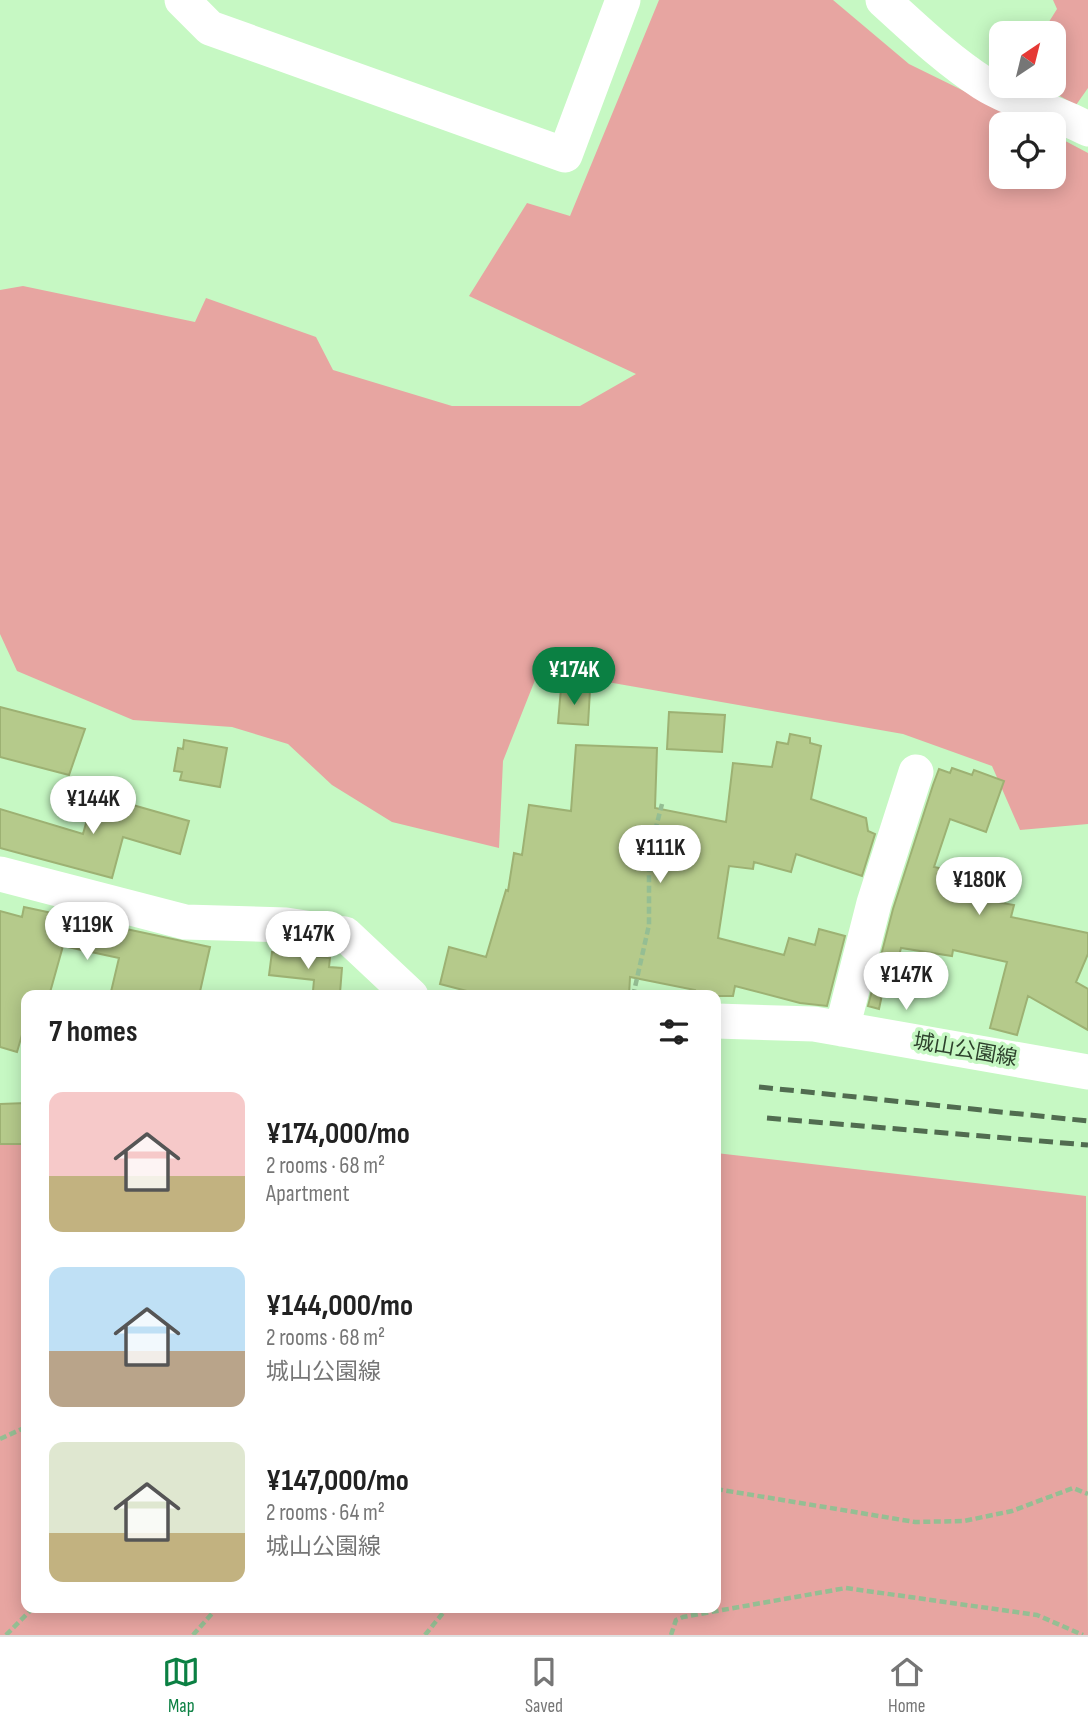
<!DOCTYPE html>
<html lang="en">
<head>
<meta charset="utf-8">
<style>
  body { margin:0; font-family:"Sofia Sans Condensed","Noto Sans JP",sans-serif; background:#f2f2f2; color:#222; height:100vh; display:flex; flex-direction:column; font-size:26px; white-space:nowrap }
  * { box-sizing:border-box; margin:0 }
  p { font-size:23px; color:#767676 }
  .icon { flex:none; width:38px; height:38px; fill:none; stroke:currentColor; stroke-width:2; stroke-linecap:round; stroke-linejoin:round }
  .map { position:relative; flex:1; overflow:hidden }
  .sheet { position:absolute; left:21px; top:990px; width:700px; height:623px; display:flex; flex-direction:column; background:#fff; border-radius:14px; box-shadow:0 4px 18px #0003 }
  .sheet>* { flex:none }
  .needle { width:46px; rotate:35deg }
  .controls { position:absolute; left:989px; top:21px; display:grid; gap:14px }
  .controls a { display:grid; place-items:center; width:77px; height:77px; border-radius:14px; background:#fff; box-shadow:0 4px 18px #0003; font-size:35px }
  .price { position:absolute; translate:-50% -60px; padding:0 16px; border-radius:24px; background:#fff; color:#222; font-size:23px; line-height:46px; filter:drop-shadow(0 2px 4px #0008) }
  .price::after { content:''; position:absolute; left:50%; top:42px; width:21px; height:16px; margin-left:-10px; background:inherit; clip-path:polygon(0 0,100% 0,50% 100%) }
  .price.on { background:#0b8043; color:#fff }
  ul { padding:0; list-style:none }
  li { display:flex; align-items:center; gap:21px; height:175px; padding:0 28px }
  li span { display:grid; place-items:center; flex:none; width:196px; height:140px; border-radius:14px; color:#555 }
  li>.icon { margin-inline-start:auto }
  span .icon { width:84px; height:84px; fill:#fffc; stroke-width:1 }
  li b { font-size:30px }
  h2 { display:flex; justify-content:space-between; align-items:center; height:84px; padding:0 28px; font-size:30px }
  .tabs { display:flex; justify-content:space-around; align-items:center; height:98px; border-top:2px solid #e0e0e0; background:#fff; font-size:19px; color:#767676 }
  .tabs a { display:grid; justify-items:center; gap:4px }
  .tabs .on { color:#0b8043 }
  .map>svg:first-child { display:block }
  .green { fill:#e7a5a1 }
  .building { fill:#b5ca8b; stroke:#9db173; stroke-width:2 }
  .lines { fill:none; stroke-linecap:round; stroke-linejoin:round }
  .path { stroke:#95be93; stroke-width:4.5; stroke-dasharray:7 3.5; stroke-linecap:butt }
  .minor { stroke:#fff; stroke-width:35 }
  .rail { stroke:#516c50; stroke-width:5; stroke-dasharray:14 7; stroke-linecap:butt }
  .labels { text-anchor:middle; dominant-baseline:central; stroke-width:7; stroke-linejoin:round; paint-order:stroke }
  .street-label { font-size:21px; fill:#2d412c; stroke:#c6f8c3 }
</style>
</head>
<body>
<div class="map">
<svg width="1088" height="1635" viewBox="0 0 1088 1635">
  <rect width="100%" height="100%" fill="#c6f8c3"/>
  <path class="green" d="M 659,0 L 833,0 L 909,64 L 1031,124 L 1001,124 L 1001,177 L 1054,177 L 1054,135 L 1088,153 L 1088,824 L 1020,830 L 992,766 L 903,734 L 539,670 L 503,761 L 499,848 L 392,822 L 332,785 L 288,744 L 232,727 L 133,720 L 17,671 L 0,634 L 0,290 L 23,286 L 195,322 L 206,298 L 316,337 L 333,370 L 452,406 L 580,406 L 636,374 L 469,296 L 527,203 L 570,216 Z
    M 1053,0 L 1088,0 L 1088,88 L 1076,105 L 1042,86 L 1054,86 L 1054,33 L 1042,33 L 1057,9 Z
    M 26,1124 L 26,1608 L 716,1608 L 716,1153 L 1086,1196 L 1088,1635 L 0,1635 L 0,1129 Z"/>
  <path class="building" d="M 561,688 L 590,690 L 588,725 L 558,723 Z
    M 0,707 L 85,729 L 69,775 L 0,757 Z
    M 669,712 L 725,715 L 722,752 L 667,749 Z
    M 790,734 L 810,738 L 810,743 L 821,746 L 811,799 L 866,818 L 868,831 L 875,834 L 862,876 L 796,854 L 791,872 L 754,862 L 753,869 L 729,866 L 718,938 L 784,955 L 789,938 L 815,945 L 819,929 L 845,936 L 827,1006 L 800,1003 L 735,986 L 733,996 L 694,996 L 695,990 L 630,977 L 629,996 L 486,996 L 440,984 L 449,947 L 486,957 L 506,890 L 508,891 L 514,853 L 522,855 L 529,805 L 571,811 L 576,745 L 657,748 L 655,808 L 726,822 L 733,763 L 772,767 L 777,742 L 788,744 Z
    M 184,740 L 227,748 L 220,787 L 180,780 L 182,772 L 174,771 L 178,748 L 183,749 Z
    M 952,768 L 972,775 L 974,770 L 1004,781 L 986,832 L 950,819 L 934,867 L 954,871 L 952,883 L 963,885 L 962,896 L 1014,905 L 1011,917 L 1088,933 L 1088,954 L 1076,982 L 1088,989 L 1088,1030 L 1028,996 L 1017,1035 L 990,1028 L 1007,962 L 953,950 L 952,956 L 901,948 L 890,991 L 883,990 L 879,1009 L 868,1006 L 893,909 L 933,785 L 939,769 L 950,773 Z
    M 94,794 L 189,821 L 180,854 L 123,837 L 112,878 L 0,848 L 0,809 L 83,834 Z
    M 24,907 L 210,947 L 199,996 L 110,996 L 119,958 L 63,946 L 49,996 L 26,996 L 26,1021 L 17,1052 L 0,1047 L 0,911 L 22,917 Z
    M 272,952 L 330,958 L 329,967 L 342,968 L 340,993 L 313,991 L 314,980 L 269,975 Z
    M 26,1103 L 26,1144 L 0,1144 L 0,1104 Z"/>
  <g class="lines">
    <path class="path" d="M 633,996 L 649,925 L 649,854 L 662,804
      M 0,1439 L 26,1427
      M 716,1489 L 915,1522 L 964,1521 L 1012,1511 L 1073,1488 L 1088,1494
      M 6,1635 L 33,1608
      M 193,1635 L 217,1608
      M 425,1635 L 447,1608
      M 671,1635 L 676,1620 L 683,1617 L 846,1588 L 1037,1615 L 1083,1635"/>
    <path class="minor" d="M 182,0 L 210,28 L 565,155 L 623,0
      M 883,0 C 915,29 947,60 983,83 C 1013,102 1055,111 1088,129
      M 0,874 L 185,922 L 286,925 L 345,934 L 411,996
      M 716,1021 L 814,1024 L 1088,1072
      M 842,1029 L 874,903 L 916,772"/>
    <path class="rail" d="M 759,1087 L 1088,1121
      M 767,1118 L 1088,1145"/>
  </g>
  <g class="labels">
    <g class="street-label">
      <text transform="translate(965 1050) rotate(10)">城山公園線</text>
    </g>
  </g>
</svg>
<div class="controls">
<a><svg class="needle" viewBox="-14 -14 28 28"><path d="M0-13l5 13h-10z" fill="#e53935"/><path d="M0 13l5-13h-10z" fill="#767676"/></svg></a>
<a><svg class="icon" aria-label="locate" viewBox="0 0 24 24"><circle cx="12" cy="12" r="6"/><path d="M12 2v4M12 18v4M2 12h4M18 12h4"/></svg></a>
</div>
<b class="price on" style="left:574px;top:707px">¥174K</b>
<b class="price" style="left:93px;top:836px">¥144K</b>
<b class="price" style="left:660px;top:885px">¥111K</b>
<b class="price" style="left:979px;top:917px">¥180K</b>
<b class="price" style="left:87px;top:962px">¥119K</b>
<b class="price" style="left:308px;top:971px">¥147K</b>
<b class="price" style="left:906px;top:1012px">¥147K</b>
<section class="sheet">
<h2>7 homes<svg class="icon" aria-label="filters" viewBox="0 0 24 24"><path d="M4 7h16M4 17h16"/><circle cx="9" cy="7" r="2"/><circle cx="15" cy="17" r="2"/></svg></h2>
<ul>
<li><span style="background:linear-gradient(#f6c9c9 60%,#c2b280 0)"><svg class="icon" aria-label="home" viewBox="0 0 24 24"><path d="M3 11l9-7 9 7M6 9v11h12V9"/></svg></span><div><b>¥174,000/mo</b><p>2 rooms · 68 m²</p><p>Apartment</p></div></li>
<li><span style="background:linear-gradient(#bfe0f5 60%,#b9a48a 0)"><svg class="icon" aria-label="home" viewBox="0 0 24 24"><path d="M3 11l9-7 9 7M6 9v11h12V9"/></svg></span><div><b>¥144,000/mo</b><p>2 rooms · 68 m²</p><p>城山公園線</p></div></li>
<li><span style="background:linear-gradient(#dfe7d0 65%,#c2b280 0)"><svg class="icon" aria-label="home" viewBox="0 0 24 24"><path d="M3 11l9-7 9 7M6 9v11h12V9"/></svg></span><div><b>¥147,000/mo</b><p>2 rooms · 64 m²</p><p>城山公園線</p></div></li>
</ul>
</section>
</div>
<nav class="tabs">
<a class="on"><svg class="icon" aria-label="map" viewBox="0 0 24 24"><path d="M3 6l6-2 6 2 6-2v14l-6 2-6-2-6 2zM9 4v14M15 6v14"/></svg>Map</a>
<a><svg class="icon" aria-label="saved" viewBox="0 0 24 24"><path d="M7 4h10v16l-5-4-5 4z"/></svg>Saved</a>
<a><svg class="icon" aria-label="home" viewBox="0 0 24 24"><path d="M3 11l9-7 9 7M6 9v11h12V9"/></svg>Home</a>
</nav>
</body>
</html>
